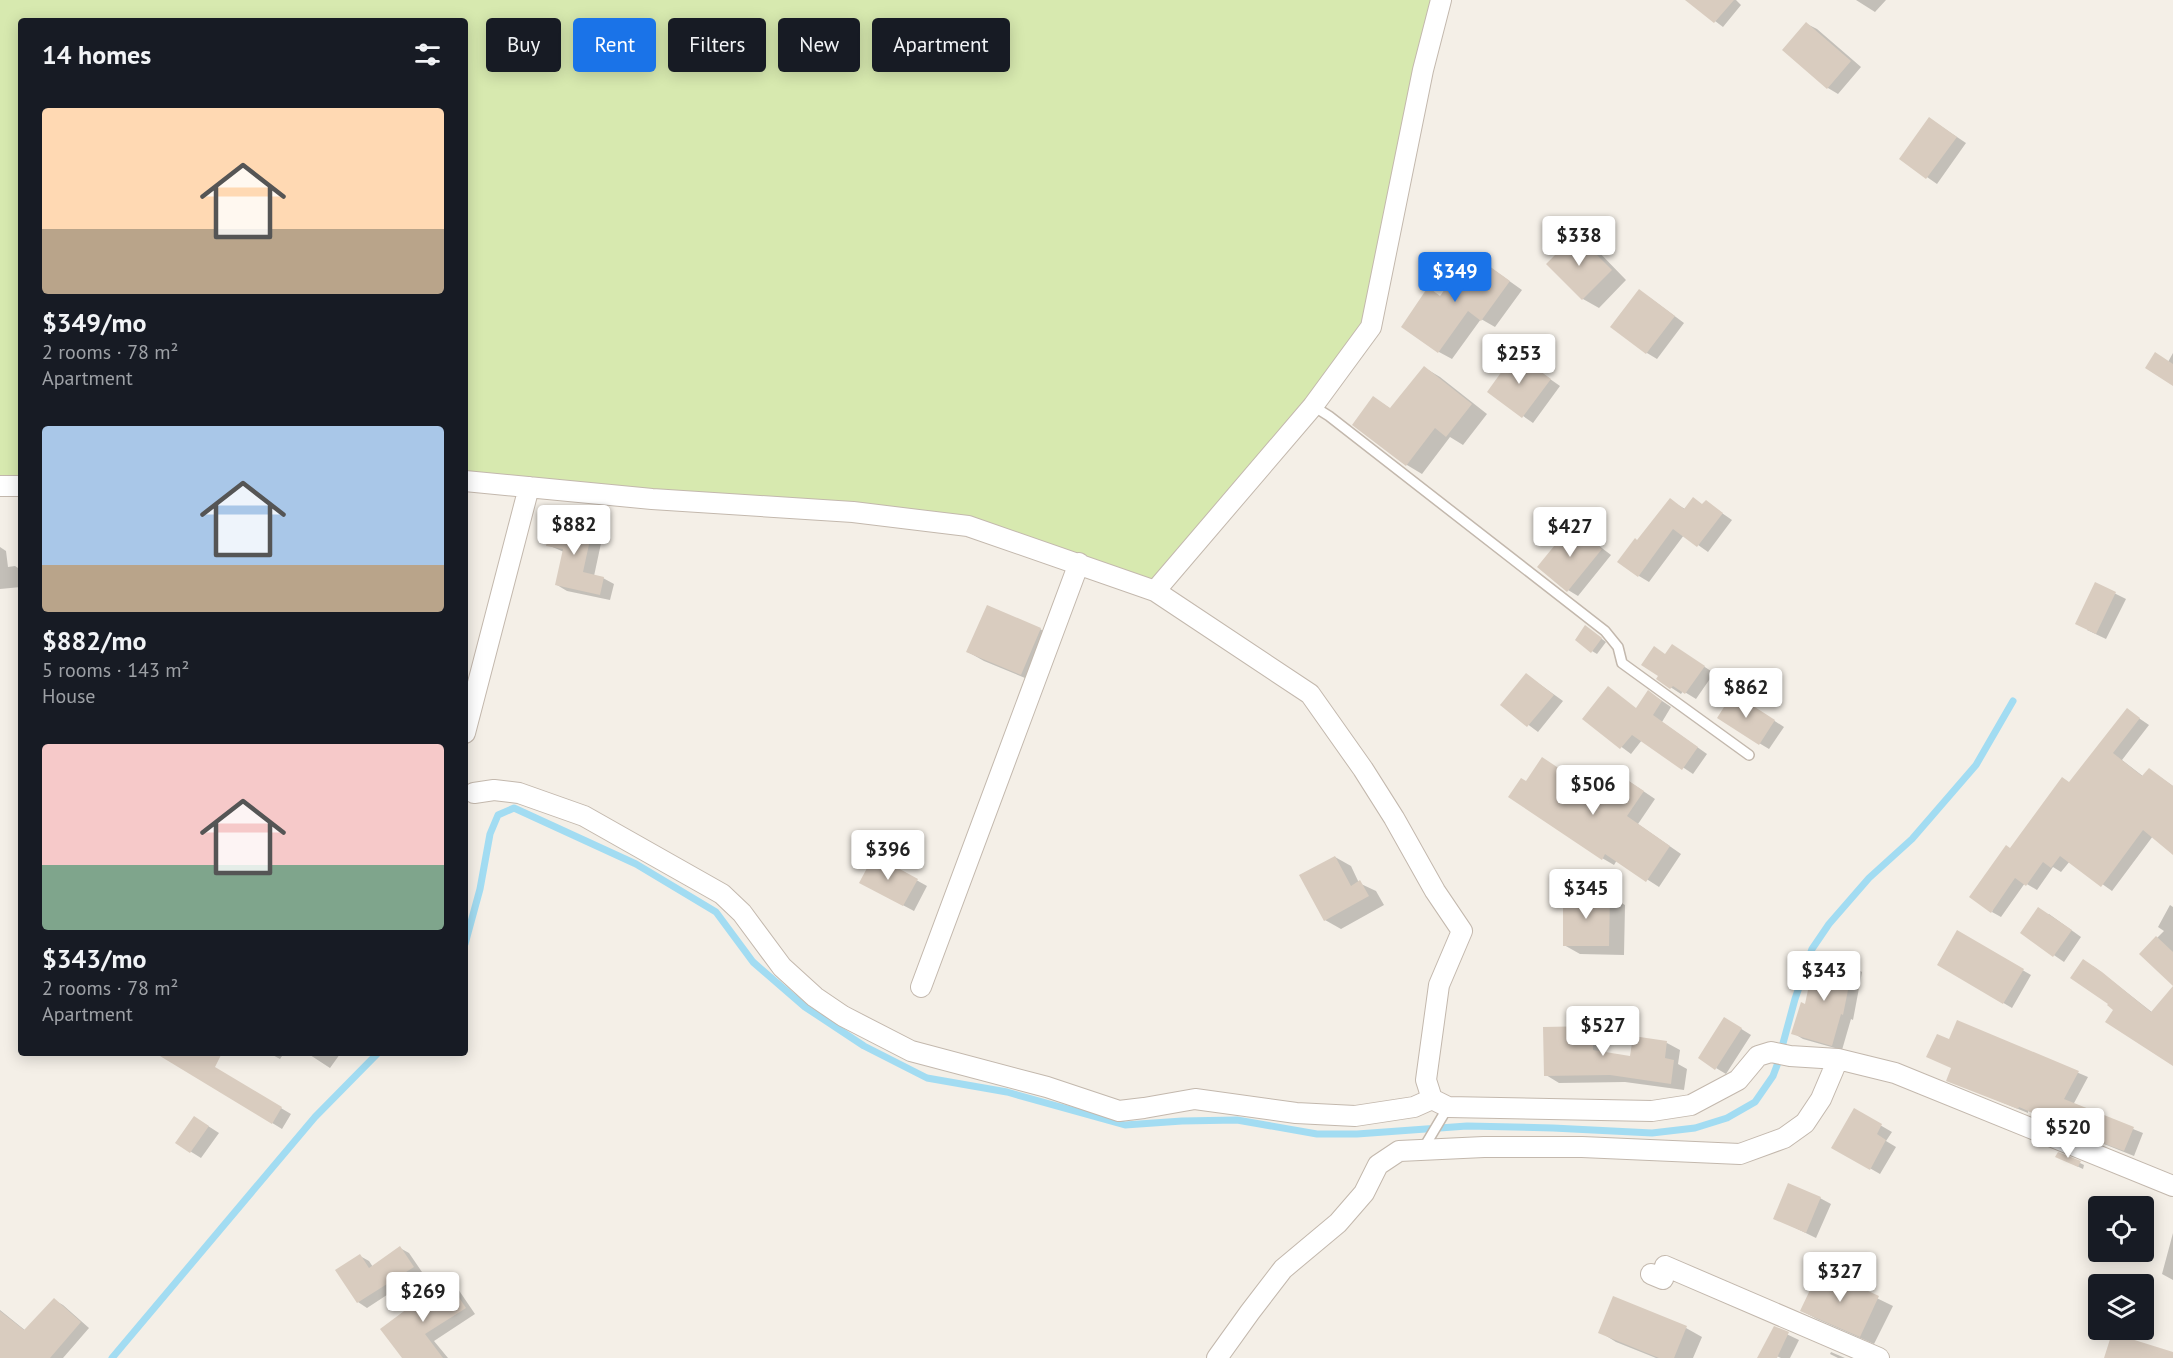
<!DOCTYPE html>
<html lang="en">
<head>
<meta charset="utf-8">
<style>
  body { margin:0; font-family:"PT Sans",sans-serif; background:#20242c; color:#f1f3f6; height:100vh; display:flex; flex-direction:column; font-size:22px; white-space:nowrap }
  * { box-sizing:border-box; margin:0 }
  p { font-size:20px; color:#9ea1a6 }
  .icon { flex:none; width:33px; height:33px; fill:none; stroke:currentColor; stroke-width:2; stroke-linecap:round; stroke-linejoin:round }
  .map { position:relative; flex:1; overflow:hidden }
  .side { position:absolute; left:18px; top:18px; width:450px; height:1038px; display:flex; flex-direction:column; background:#171b24; border-radius:6px; box-shadow:0 3px 15px #0003 }
  .side>* { flex:none }
  .top-card { position:absolute; left:486px; top:18px; width:570px; height:54px; display:flex; gap:12px }
  .controls { position:absolute; left:2088px; top:1196px; display:grid; gap:12px }
  .controls a { display:grid; place-items:center; width:66px; height:66px; border-radius:6px; background:#171b24; box-shadow:0 3px 15px #0003; font-size:30px }
  .price { position:absolute; translate:-50% -51px; padding:0 14px; border-radius:6px; background:#fff; color:#222; font-size:20px; line-height:39px; filter:drop-shadow(0 2px 3px #0008) }
  .price::after { content:''; position:absolute; left:50%; top:36px; width:18px; height:14px; margin-left:-9px; background:inherit; clip-path:polygon(0 0,100% 0,50% 100%) }
  .price.current { background:#1a73e8; color:#fff }
  ul { padding:0; list-style:none }
  li { display:grid; align-content:center; gap:12px; height:318px; padding:0 24px }
  li span { display:grid; place-items:center; height:186px; border-radius:6px; color:#555 }
  li>.icon { margin-inline-start:auto }
  span .icon { width:108px; height:108px; fill:#fffc; stroke-width:1 }
  li b { font-size:26px }
  h2 { display:flex; justify-content:space-between; align-items:center; height:72px; padding:0 24px; font-size:26px }
  .pill { padding:0 21px; border-radius:6px; background:#171b24; box-shadow:0 3px 15px #0003; font-size:21px; line-height:54px }
  .pill.current { background:#1a73e8; color:#fff }
  .map>svg:first-child { display:block }
  .green { fill:#d7e9af }
  .shadow { fill:#0003 }
  .lines { fill:none; stroke-linecap:round; stroke-linejoin:round }
  .stream { stroke:#a2dcf2; stroke-width:7 }
  .building { fill:#d9ccbf }
  .service-casing { stroke:#c3b8ad; stroke-width:12 }
  .minor-casing { stroke:#c3b8ad; stroke-width:22 }
  .service { stroke:#fff; stroke-width:9 }
  .minor { stroke:#fff; stroke-width:20 }
</style>
</head>
<body>
<div class="map">
<svg width="2173" height="1358" viewBox="0 0 2173 1358">
  <rect width="100%" height="100%" fill="#f4efe7"/>
  <path class="green" d="M 0,0 L 1441,0 L 1371,327 L 1155,591 L 968,526 L 465,481 L 465,21 L 21,21 L 21,486 L 0,486 Z"/>
  <path class="shadow" d="M 1706,0 L 1736,0 L 1741,5 L 1723,27 L 1699,9 Z
    M 1856,0 L 1886,0 L 1875,12 Z
    M 1807,24 L 1817,29 L 1861,67 L 1838,94 L 1828,88 Z
    M 1939,125 L 1966,143 L 1937,184 L 1901,159 Z
    M 1576,236 L 1592,245 L 1626,280 L 1599,308 L 1583,299 L 1548,264 Z
    M 1484,263 L 1522,290 L 1495,327 L 1481,319 L 1452,359 L 1439,352 L 1429,289 L 1441,297 Z
    M 1649,297 L 1684,323 L 1657,359 L 1647,353 Z
    M 2173,353 L 2173,384 L 2168,362 Z
    M 1516,355 L 1560,386 L 1533,423 L 1489,392 Z
    M 1425,368 L 1440,377 L 1487,414 L 1463,445 L 1450,437 L 1422,474 L 1407,465 L 1374,398 L 1391,409 Z
    M 1693,499 L 1703,505 L 1706,502 L 1732,520 L 1708,552 L 1684,535 L 1649,582 L 1639,576 L 1638,542 L 1670,500 L 1685,509 Z
    M 554,519 L 593,528 L 603,534 L 594,576 L 603,578 L 614,584 L 610,600 L 567,591 L 557,585 L 564,552 L 548,545 Z
    M 1573,526 L 1611,555 L 1578,596 L 1568,590 Z
    M 0,547 L 6,551 L 8,567 L 15,566 L 21,570 L 21,587 L 0,589 Z
    M 2096,584 L 2126,599 L 2106,639 L 2087,630 Z
    M 1040,629 L 1056,638 L 1037,683 L 984,661 L 968,652 Z
    M 1590,630 L 1606,642 L 1597,654 L 1592,651 Z
    M 1682,652 L 1714,673 L 1696,699 L 1683,691 L 1681,694 L 1658,679 L 1666,655 Z
    M 1527,675 L 1563,701 L 1538,732 L 1502,705 Z
    M 1649,692 L 1671,707 L 1662,722 L 1707,754 L 1693,774 L 1642,740 L 1631,754 L 1584,719 L 1637,709 Z
    M 1744,701 L 1784,727 L 1769,749 L 1759,743 Z
    M 2127,710 L 2149,725 L 2122,760 L 2144,777 L 2150,770 L 2173,786 L 2173,853 L 2153,836 L 2112,891 L 2070,861 L 2061,872 L 2053,867 L 2037,890 L 2025,883 L 2001,917 L 1992,912 L 2011,850 L 2070,783 Z
    M 1624,778 L 1655,799 L 1638,824 L 1681,854 L 1659,887 L 1617,860 L 1614,865 L 1602,858 L 1527,783 L 1597,794 Z
    M 875,857 L 927,886 L 914,911 L 861,883 Z
    M 1335,857 L 1351,866 L 1359,883 L 1376,891 L 1384,905 L 1341,929 L 1325,920 Z
    M 1609,896 L 1625,905 L 1624,955 L 1580,954 L 1564,945 Z
    M 2170,905 L 2173,907 L 2173,984 L 2141,954 L 2164,931 L 2158,927 Z
    M 2049,914 L 2081,937 L 2064,962 L 2022,933 Z
    M 1957,932 L 2031,975 L 2012,1008 L 1939,965 Z
    M 1852,966 L 1862,972 L 1853,1020 L 1851,1019 L 1842,1050 L 1803,1039 L 1793,1033 L 1806,1005 Z
    M 2093,966 L 2153,1013 L 2173,988 L 2173,1064 L 2115,1010 Z
    M 1958,1022 L 2088,1077 L 2073,1105 L 2143,1133 L 2134,1156 L 2079,1134 L 2028,1111 L 2028,1113 L 1948,1080 L 1953,1068 L 1950,1041 Z
    M 1735,1025 L 1751,1035 L 1726,1074 L 1716,1068 Z
    M 1592,1027 L 1606,1035 L 1606,1054 L 1632,1057 L 1667,1043 L 1680,1050 L 1678,1064 L 1687,1069 L 1684,1090 L 1625,1082 L 1559,1083 L 1546,1075 Z
    M 159,1053 L 194,1053 L 209,1065 L 291,1114 L 282,1129 Z
    M 269,1053 L 284,1053 L 280,1059 Z
    M 307,1053 L 339,1053 L 340,1054 L 330,1068 Z
    M 1854,1110 L 1892,1132 L 1886,1141 L 1896,1147 L 1880,1174 L 1833,1147 Z
    M 205,1124 L 219,1133 L 201,1158 L 177,1143 Z
    M 2062,1159 L 2080,1163 L 2084,1165 L 2083,1169 Z
    M 1820,1198 L 1831,1204 L 1816,1238 L 1775,1218 Z
    M 2173,1233 L 2173,1280 L 2162,1274 Z
    M 400,1248 L 409,1253 L 422,1272 L 367,1308 L 358,1302 L 360,1256 L 369,1261 L 373,1267 Z
    M 1821,1271 L 1893,1306 L 1874,1344 L 1817,1319 L 1802,1311 Z
    M 448,1283 L 458,1289 L 475,1314 L 434,1341 L 448,1358 L 404,1358 Z
    M 54,1300 L 63,1305 L 89,1328 L 63,1358 L 23,1358 L 37,1341 L 24,1330 L 0,1357 L 0,1310 L 26,1331 Z
    M 1686,1328 L 1702,1337 L 1693,1358 L 1656,1358 L 1616,1342 L 1600,1332 Z
    M 1774,1328 L 1799,1340 L 1790,1358 L 1781,1358 L 1774,1355 Z
    M 1831,1352 L 1845,1358 L 1838,1358 L 1830,1354 Z"/>
  <g class="lines">
    <path class="stream" d="M 465,944 L 480,889 L 490,834 L 498,815 L 514,808 L 636,864 L 716,912 L 753,962 L 805,1007 L 864,1046 L 927,1078 L 1007,1092 L 1125,1125 L 1182,1121 L 1237,1120 L 1317,1134 L 1357,1134 L 1467,1126 L 1553,1128 L 1652,1133 L 1695,1128 L 1727,1118 L 1755,1102 L 1773,1076 L 1779,1060
      M 1782,1047 L 1795,999 L 1812,949 L 1829,924 L 1869,878 L 1912,839 L 1976,765 L 2013,701
      M 112,1358 L 315,1117 L 378,1053"/>
  </g>
  <path class="building" d="M 1685,0 L 1734,0 L 1714,23 Z
    M 1806,22 L 1851,61 L 1827,89 L 1782,50 Z
    M 1929,117 L 1957,137 L 1926,179 L 1899,159 Z
    M 1576,234 L 1612,270 L 1582,300 L 1546,264 Z
    M 1471,253 L 1510,281 L 1481,321 L 1468,311 L 1438,353 L 1401,327 L 1428,287 L 1440,296 Z
    M 1639,289 L 1675,316 L 1646,354 L 1610,327 Z
    M 2155,352 L 2173,364 L 2173,386 L 2145,368 Z
    M 1515,353 L 1551,379 L 1522,418 L 1487,392 Z
    M 1424,366 L 1472,404 L 1446,437 L 1435,428 L 1406,466 L 1352,425 L 1373,396 L 1390,408 Z
    M 1693,497 L 1702,504 L 1706,500 L 1723,513 L 1697,547 L 1673,529 L 1638,577 L 1617,562 L 1635,538 L 1637,540 L 1670,498 L 1684,509 Z
    M 553,517 L 593,526 L 583,572 L 604,577 L 600,595 L 555,585 L 563,549 L 546,546 Z
    M 1572,524 L 1602,549 L 1567,592 L 1537,567 Z
    M 2095,582 L 2116,592 L 2096,634 L 2075,624 Z
    M 987,605 L 1041,628 L 1021,675 L 966,652 Z
    M 1585,625 L 1602,638 L 1591,653 L 1575,640 Z
    M 1672,644 L 1705,666 L 1685,694 L 1673,686 L 1670,689 L 1656,679 L 1658,676 L 1641,665 L 1654,646 L 1665,654 Z
    M 1526,673 L 1554,695 L 1527,727 L 1500,705 Z
    M 1608,686 L 1636,708 L 1648,690 L 1662,701 L 1653,715 L 1698,747 L 1682,770 L 1632,735 L 1620,749 L 1582,719 Z
    M 1733,693 L 1775,720 L 1759,745 L 1717,718 Z
    M 2127,708 L 2140,718 L 2113,753 L 2142,776 L 2149,768 L 2173,786 L 2173,855 L 2143,830 L 2101,887 L 2060,856 L 2051,868 L 2043,862 L 2026,886 L 2015,878 L 1991,913 L 1969,897 L 2006,845 L 2010,848 L 2062,777 L 2069,782 Z
    M 1542,757 L 1596,793 L 1612,770 L 1644,791 L 1627,816 L 1670,846 L 1646,882 L 1605,854 L 1602,860 L 1508,797 L 1521,778 L 1526,781 Z
    M 874,855 L 918,879 L 903,906 L 859,883 Z
    M 1335,856 L 1351,886 L 1360,880 L 1369,896 L 1324,921 L 1299,875 Z
    M 1563,894 L 1610,894 L 1609,946 L 1563,946 Z
    M 2038,907 L 2072,930 L 2053,957 L 2020,933 Z
    M 1957,930 L 2024,969 L 2003,1004 L 1937,965 Z
    M 2156,936 L 2173,952 L 2173,1066 L 2105,1022 L 2113,1010 L 2107,1005 L 2108,1004 L 2070,978 L 2083,959 L 2102,972 L 2151,1012 L 2173,986 L 2139,954 Z
    M 1815,957 L 1853,965 L 1843,1015 L 1841,1014 L 1832,1046 L 1791,1034 L 1801,1002 L 1805,1004 Z
    M 1724,1017 L 1742,1028 L 1715,1070 L 1698,1058 Z
    M 1957,1020 L 2079,1071 L 2064,1099 L 2134,1127 L 2124,1151 L 2068,1130 L 2060,1125 L 2019,1107 L 2018,1109 L 1946,1081 L 1951,1068 L 1926,1057 L 1937,1034 L 1949,1039 Z
    M 1593,1026 L 1593,1050 L 1630,1056 L 1633,1036 L 1667,1041 L 1665,1058 L 1674,1060 L 1671,1084 L 1610,1075 L 1544,1076 L 1543,1027 Z
    M 155,1053 L 222,1053 L 215,1067 L 282,1107 L 272,1124 Z
    M 1854,1108 L 1882,1124 L 1877,1134 L 1886,1140 L 1870,1170 L 1831,1148 Z
    M 194,1116 L 209,1126 L 190,1153 L 175,1143 Z
    M 2058,1152 L 2081,1161 L 2078,1167 L 2055,1157 Z
    M 1788,1183 L 1821,1197 L 1806,1233 L 1773,1219 Z
    M 400,1246 L 414,1267 L 357,1303 L 335,1270 L 360,1254 L 369,1268 Z
    M 1820,1269 L 1879,1296 L 1860,1337 L 1800,1311 Z
    M 448,1281 L 466,1308 L 425,1334 L 443,1358 L 402,1358 L 380,1329 L 431,1291 Z
    M 1613,1296 L 1687,1326 L 1674,1358 L 1659,1358 L 1598,1333 Z
    M 54,1298 L 81,1322 L 50,1358 L 0,1358 L 0,1311 L 24,1330 Z
    M 1774,1326 L 1789,1332 L 1777,1358 L 1757,1358 Z
    M 2112,1333 L 2173,1352 L 2173,1358 L 2104,1358 Z"/>
  <g class="lines">
    <g class="service-casing">
      <path id="service" d="M 1313,406 L 1329,416 L 1605,631 L 1618,647 L 1622,663 L 1749,755
        M 1423,1149 L 1448,1107"/>
    </g>
    <g class="minor-casing">
      <path id="minor" d="M 465,481 L 652,499 L 853,512 L 968,526 L 1155,591 L 1310,694 L 1363,769 L 1394,818 L 1435,891 L 1462,931 L 1439,985 L 1426,1080 L 1432,1099 L 1448,1107 L 1652,1111 L 1691,1105 L 1738,1080 L 1758,1056 L 1771,1052 L 1790,1056 L 1838,1059 L 1895,1073 L 2173,1186
        M 0,486 L 21,486
        M 1155,591 L 1313,406 L 1371,327 L 1423,70 L 1441,0
        M 465,733 L 529,487
        M 474,793 L 494,790 L 519,793 L 584,816 L 722,894 L 742,913 L 782,967 L 815,997 L 843,1016 L 911,1051 L 1047,1087 L 1119,1111 L 1144,1108 L 1195,1099 L 1296,1113 L 1355,1116 L 1414,1107 L 1432,1099
        M 921,987 L 1079,563
        M 1651,1274 L 1663,1279 L 1665,1266 L 1879,1358
        M 1217,1358 L 1250,1312 L 1283,1269 L 1338,1223 L 1364,1193 L 1378,1165 L 1399,1151 L 1484,1147 L 1582,1147 L 1740,1154 L 1784,1138 L 1805,1123 L 1821,1099 L 1838,1059"/>
    </g>
    <use href="#service" class="service"/>
    <use href="#minor" class="minor"/>
  </g>
</svg>
<div class="controls">
<a><svg class="icon" aria-label="locate" viewBox="0 0 24 24"><circle cx="12" cy="12" r="6"/><path d="M12 2v4M12 18v4M2 12h4M18 12h4"/></svg></a>
<a><svg class="icon" aria-label="layers" viewBox="0 0 24 24"><path d="M12 4l9 5-9 5-9-5zM3 14l9 5 9-5"/></svg></a>
</div>
<b class="price" style="left:1579px;top:267px">$338</b>
<b class="price current" style="left:1455px;top:303px">$349</b>
<b class="price" style="left:1519px;top:385px">$253</b>
<b class="price" style="left:574px;top:556px">$882</b>
<b class="price" style="left:1570px;top:558px">$427</b>
<b class="price" style="left:1746px;top:719px">$862</b>
<b class="price" style="left:1593px;top:816px">$506</b>
<b class="price" style="left:888px;top:881px">$396</b>
<b class="price" style="left:1586px;top:920px">$345</b>
<b class="price" style="left:1824px;top:1002px">$343</b>
<b class="price" style="left:1603px;top:1057px">$527</b>
<b class="price" style="left:2068px;top:1159px">$520</b>
<b class="price" style="left:1840px;top:1303px">$327</b>
<b class="price" style="left:423px;top:1323px">$269</b>
<div class="top-card">
<a class="pill">Buy</a>
<a class="pill current">Rent</a>
<a class="pill">Filters</a>
<a class="pill">New</a>
<a class="pill">Apartment</a>
</div>
<section class="side">
<h2>14 homes<svg class="icon" aria-label="filters" viewBox="0 0 24 24"><path d="M4 7h16M4 17h16"/><circle cx="9" cy="7" r="2"/><circle cx="15" cy="17" r="2"/></svg></h2>
<ul>
<li><span style="background:linear-gradient(#ffd9b3 65%,#b9a48a 0)"><svg class="icon" aria-label="home" viewBox="0 0 24 24"><path d="M3 11l9-7 9 7M6 9v11h12V9"/></svg></span><div><b>$349/mo</b><p>2 rooms · 78 m²</p><p>Apartment</p></div></li>
<li><span style="background:linear-gradient(#a9c7e8 75%,#b9a48a 0)"><svg class="icon" aria-label="home" viewBox="0 0 24 24"><path d="M3 11l9-7 9 7M6 9v11h12V9"/></svg></span><div><b>$882/mo</b><p>5 rooms · 143 m²</p><p>House</p></div></li>
<li><span style="background:linear-gradient(#f6c9c9 65%,#7fa58c 0)"><svg class="icon" aria-label="home" viewBox="0 0 24 24"><path d="M3 11l9-7 9 7M6 9v11h12V9"/></svg></span><div><b>$343/mo</b><p>2 rooms · 78 m²</p><p>Apartment</p></div></li>
</ul>
</section>
</div>
</body>
</html>
